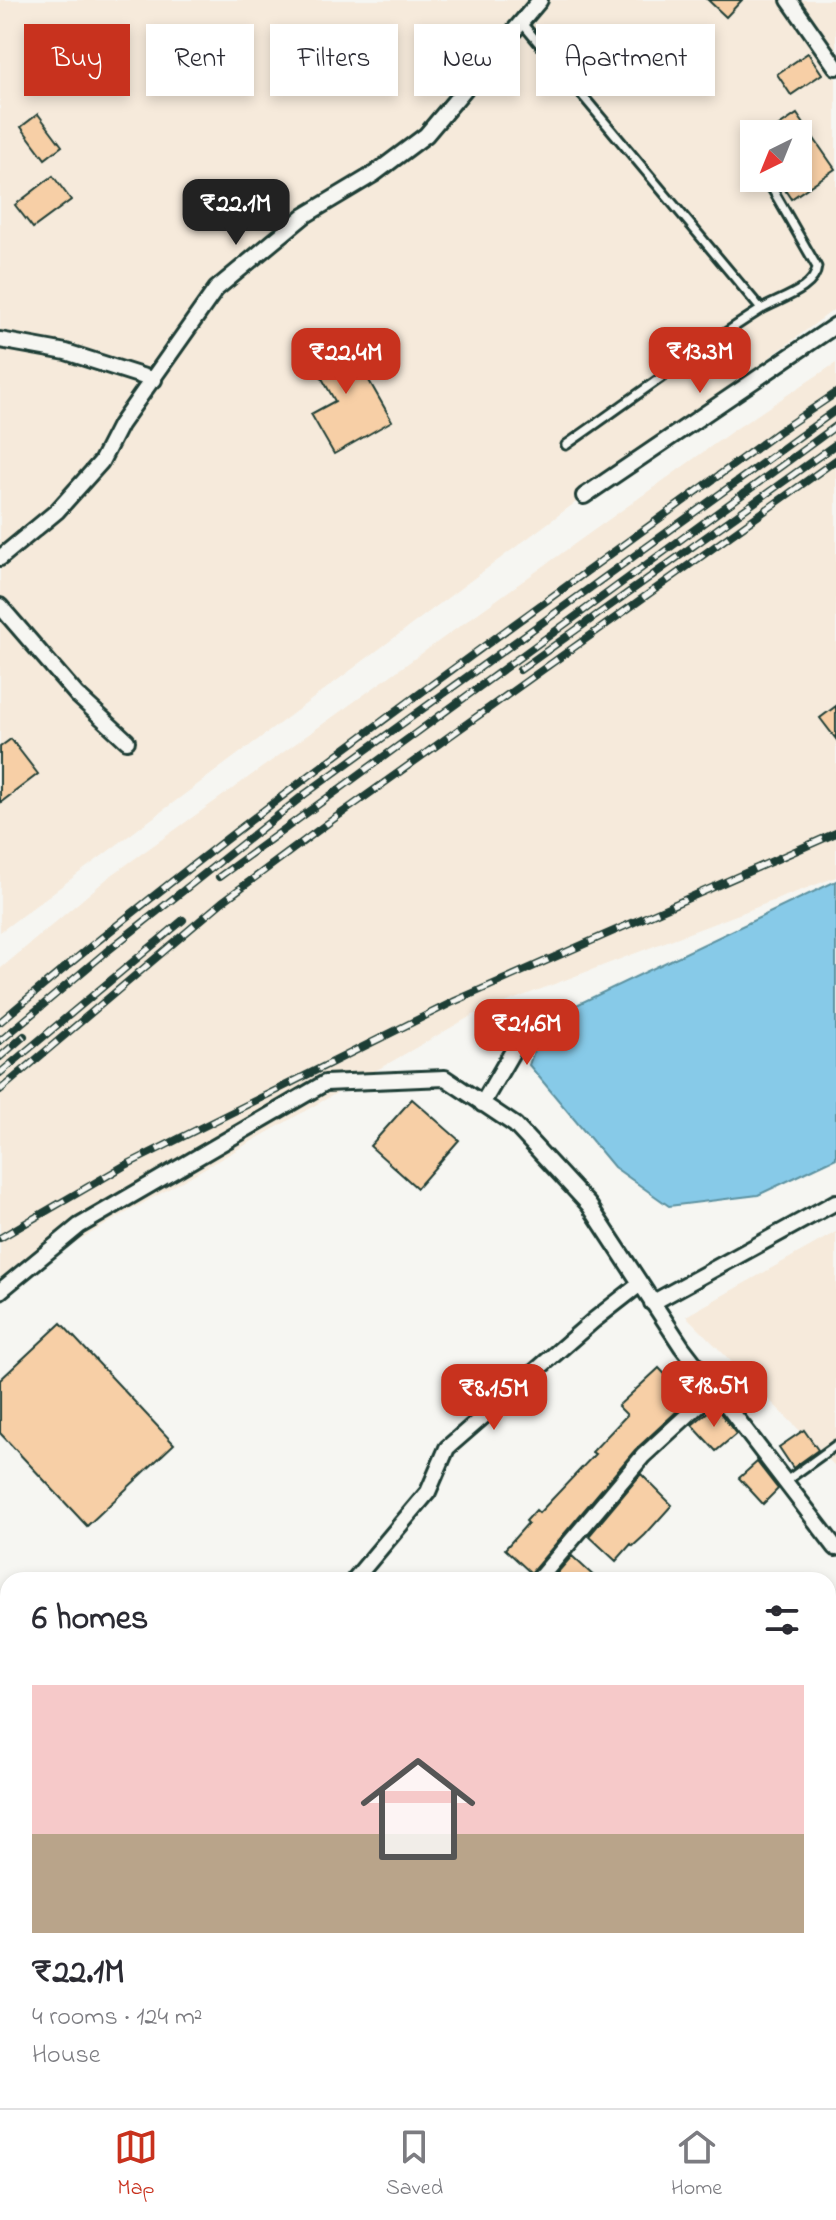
<!DOCTYPE html>
<html lang="en">
<head>
<meta charset="utf-8">
<style>
  body { margin:0; font-family:"Indie Flower",sans-serif; background:#f7f7f7; color:#2b2b33; height:100vh; display:flex; flex-direction:column; font-size:30px; white-space:nowrap }
  * { box-sizing:border-box; margin:0 }
  p { font-size:26px; color:#7c7c81 }
  .icon { flex:none; width:44px; height:44px; fill:none; stroke:currentColor; stroke-width:2; stroke-linecap:round; stroke-linejoin:round }
  .map { position:relative; flex:1; overflow:hidden }
  .details { position:absolute; left:0px; top:1572px; width:836px; height:536px; display:flex; flex-direction:column; background:#fff; border-radius:24px 24px 0 0; box-shadow:0 4px 12px #0003 }
  .details>* { flex:none }
  .top-card { position:absolute; left:24px; top:24px; width:788px; height:72px; display:flex; gap:16px }
  .needle { width:52px; rotate:223deg }
  .tools { position:absolute; left:740px; top:120px; display:grid; gap:16px }
  .tools a { display:grid; place-items:center; width:72px; height:72px; border-radius:0px; background:#fff; box-shadow:0 4px 12px #0003; font-size:40px }
  .price { position:absolute; translate:-50% -68px; padding:0 18px; border-radius:16px; background:#c8321e; color:#fff; font-size:26px; line-height:52px; filter:drop-shadow(0 2px 4px #0008) }
  .price::after { content:''; position:absolute; left:50%; top:48px; width:24px; height:18px; margin-left:-12px; background:inherit; clip-path:polygon(0 0,100% 0,50% 100%) }
  .price.current { background:#222; color:#fff }
  ul { padding:0; list-style:none }
  li { display:grid; align-content:center; gap:16px; height:424px; padding:0 32px }
  li+li { border-top:2px solid #e1e1e2 }
  li span { display:grid; place-items:center; height:248px; border-radius:0px; color:#555 }
  li>.icon { margin-inline-start:auto }
  span .icon { width:144px; height:144px; fill:#fffc; stroke-width:1 }
  li b { font-size:34px }
  h2 { display:flex; justify-content:space-between; align-items:center; height:96px; padding:0 32px; font-size:34px }
  .chip { padding:0 28px; border-radius:0px; background:#fff; box-shadow:0 4px 12px #0003; font-size:28px; line-height:72px }
  .chip.current { background:#c8321e; color:#fff }
  .tab-bar { display:flex; justify-content:space-around; align-items:center; height:112px; border-top:2px solid #e1e1e2; background:#fff; font-size:22px; color:#7c7c81 }
  .tab-bar a { display:grid; justify-items:center; gap:4px }
  .tab-bar .current { color:#c8321e }
  .map>svg:first-child { display:block }
  .built { fill:#f6eadb; fill-rule:evenodd }
  .water { fill:#87cae8; stroke:#5d92a0; stroke-width:2 }
  .building { fill:#f7cfa6; stroke:#1f3d34; stroke-width:2 }
  .lines { fill:none; stroke-linecap:round; stroke-linejoin:round }
  .lane-casing { stroke:#1f3d34; stroke-width:13 }
  .street-casing { stroke:#1f3d34; stroke-width:20 }
  .lane { stroke:#f6f6f2; stroke-width:7 }
  .street { stroke:#f6f6f2; stroke-width:14 }
  .rail-casing { stroke:#1f3d34; stroke-width:8 }
  .rail { stroke:#f6f6f2; stroke-width:5; stroke-dasharray:15; stroke-linecap:butt }
</style>
</head>
<body>
<div class="map">
<svg width="836" height="2108" viewBox="0 0 836 2108">
  <rect width="100%" height="100%" fill="#f6f6f2"/>
  <filter id="ink" filterUnits="userSpaceOnUse"><feTurbulence type="fractalNoise" baseFrequency=".0125" numOctaves="2"/><feDisplacementMap in="SourceGraphic" scale="16" xChannelSelector="R" yChannelSelector="G"/><feConvolveMatrix kernelMatrix="1 2 1 2 8 2 1 2 1" color-interpolation-filters="sRGB"/></filter>
  <g filter="url(#ink)">
    <path class="built" d="M 0,0 L 836,0 L 836,308 L 0,932 ZM 754,134 L 798,134 L 798,178 L 754,178 Z
      M 836,363 L 836,877 L 473,1015 L 0,1285 L 0,969 L 109,877 L 734,430 Z
      M 836,1232 L 836,1467 L 686,1316 Z"/>
    <path class="water" d="M 836,881 L 836,1158 L 758,1195 L 669,1206 L 614,1167 L 529,1065 L 545,1020 Z"/>
    <path class="building" d="M 708,0 L 742,0 L 726,17 Z
      M 808,53 L 822,74 L 791,95 L 777,74 Z
      M 38,114 L 62,146 L 45,159 L 21,127 Z
      M 797,114 L 835,169 L 791,199 L 777,178 L 798,178 L 798,134 L 767,134 Z
      M 53,176 L 71,200 L 33,228 L 15,205 Z
      M 342,333 L 392,421 L 334,454 L 311,414 L 335,401 L 307,352 Z
      M 836,706 L 836,739 L 820,718 Z
      M 11,739 L 38,774 L 0,803 L 0,747 Z
      M 412,1099 L 459,1140 L 417,1188 L 370,1146 Z
      M 61,1323 L 174,1444 L 87,1526 L 0,1433 L 0,1380 Z
      M 659,1368 L 689,1400 L 635,1450 L 531,1573 L 505,1549 L 528,1523 L 526,1521 L 536,1510 L 539,1513 L 595,1454 L 592,1452 L 627,1415 L 618,1406 Z
      M 715,1406 L 736,1434 L 716,1451 L 692,1425 Z
      M 804,1430 L 818,1450 L 793,1468 L 779,1447 Z
      M 757,1462 L 778,1489 L 763,1504 L 739,1478 Z
      M 641,1474 L 672,1505 L 645,1535 L 633,1546 L 631,1544 L 616,1561 L 589,1536 Z
      M 572,1556 L 598,1580 L 551,1580 Z"/>
    <g class="lines">
      <g class="lane-casing">
        <path id="lane" d="M 521,22 L 761,309
          M 752,155 L 754,158
          M 566,445 C 631,400 694,352 760,310 C 778,299 815,290 817,267 L 766,178
          M 786,1481 L 836,1445"/>
      </g>
      <g class="street-casing">
        <path id="street" d="M 789,0 L 836,67
          M 0,340 L 66,352 L 154,380
          M 584,496 L 836,325
          M 0,558 L 57,511 L 101,462 L 120,425 L 216,289 L 304,216 L 374,174 L 426,135 L 540,0
          M 0,606 L 77,695 L 127,741
          M 482,1104 L 536,1011
          M 0,1291 L 79,1226 L 325,1083 L 445,1078 L 515,1125 L 589,1205 L 682,1347 L 836,1548
          M 652,1303 L 836,1202
          M 354,1580 L 428,1492 L 447,1448 L 594,1320 L 640,1284
          M 538,1580 L 643,1456 L 715,1390
          M 828,1716 L 836,1707
          M 828,1857 L 836,1866
          M 605,2100 L 618,2108
          M 758,2100 L 770,2103 L 777,2108
          M 129,2108 L 131,2100
          M 274,2108 L 280,2100
          M 652,2108 L 657,2100"/>
      </g>
      <use href="#lane" class="lane"/>
      <use href="#street" class="street"/>
      <g class="rail-casing">
        <path id="rail" d="M 520,670 L 836,444
          M 219,877 L 836,426
          M 0,1022 C 248,811 515,625 778,432 L 836,393
          M 0,1041 L 106,952 L 305,794 L 836,410
          M 0,1057 L 24,1036
          M 0,1073 L 183,920
          M 0,1090 L 222,902 L 328,823 L 836,460
          M 0,1238 L 124,1166 L 453,1002 L 836,833"/>
      </g>
      <use href="#rail" class="rail"/>
    </g>
  </g>
</svg>
<div class="tools">
<a><svg class="needle" viewBox="-14 -14 28 28"><path d="M0-13l5 13h-10z" fill="#e53935"/><path d="M0 13l5-13h-10z" fill="#7c7c81"/></svg></a>
</div>
<b class="price current" style="left:236px;top:247px">₹22.1M</b>
<b class="price" style="left:700px;top:395px">₹13.3M</b>
<b class="price" style="left:346px;top:396px">₹22.4M</b>
<b class="price" style="left:527px;top:1067px">₹21.6M</b>
<b class="price" style="left:714px;top:1429px">₹18.5M</b>
<b class="price" style="left:494px;top:1432px">₹8.15M</b>
<div class="top-card">
<a class="chip current">Buy</a>
<a class="chip">Rent</a>
<a class="chip">Filters</a>
<a class="chip">New</a>
<a class="chip">Apartment</a>
</div>
<section class="details">
<h2>6 homes<svg class="icon" aria-label="filters" viewBox="0 0 24 24"><path d="M4 7h16M4 17h16"/><circle cx="9" cy="7" r="2"/><circle cx="15" cy="17" r="2"/></svg></h2>
<ul>
<li><span style="background:linear-gradient(#f6c9c9 60%,#b9a48a 0)"><svg class="icon" aria-label="home" viewBox="0 0 24 24"><path d="M3 11l9-7 9 7M6 9v11h12V9"/></svg></span><div><b>₹22.1M</b><p>4 rooms · 124 m²</p><p>House</p></div></li>
</ul>
</section>
</div>
<nav class="tab-bar">
<a class="current"><svg class="icon" aria-label="map" viewBox="0 0 24 24"><path d="M3 6l6-2 6 2 6-2v14l-6 2-6-2-6 2zM9 4v14M15 6v14"/></svg>Map</a>
<a><svg class="icon" aria-label="saved" viewBox="0 0 24 24"><path d="M7 4h10v16l-5-4-5 4z"/></svg>Saved</a>
<a><svg class="icon" aria-label="home" viewBox="0 0 24 24"><path d="M3 11l9-7 9 7M6 9v11h12V9"/></svg>Home</a>
</nav>
</body>
</html>
